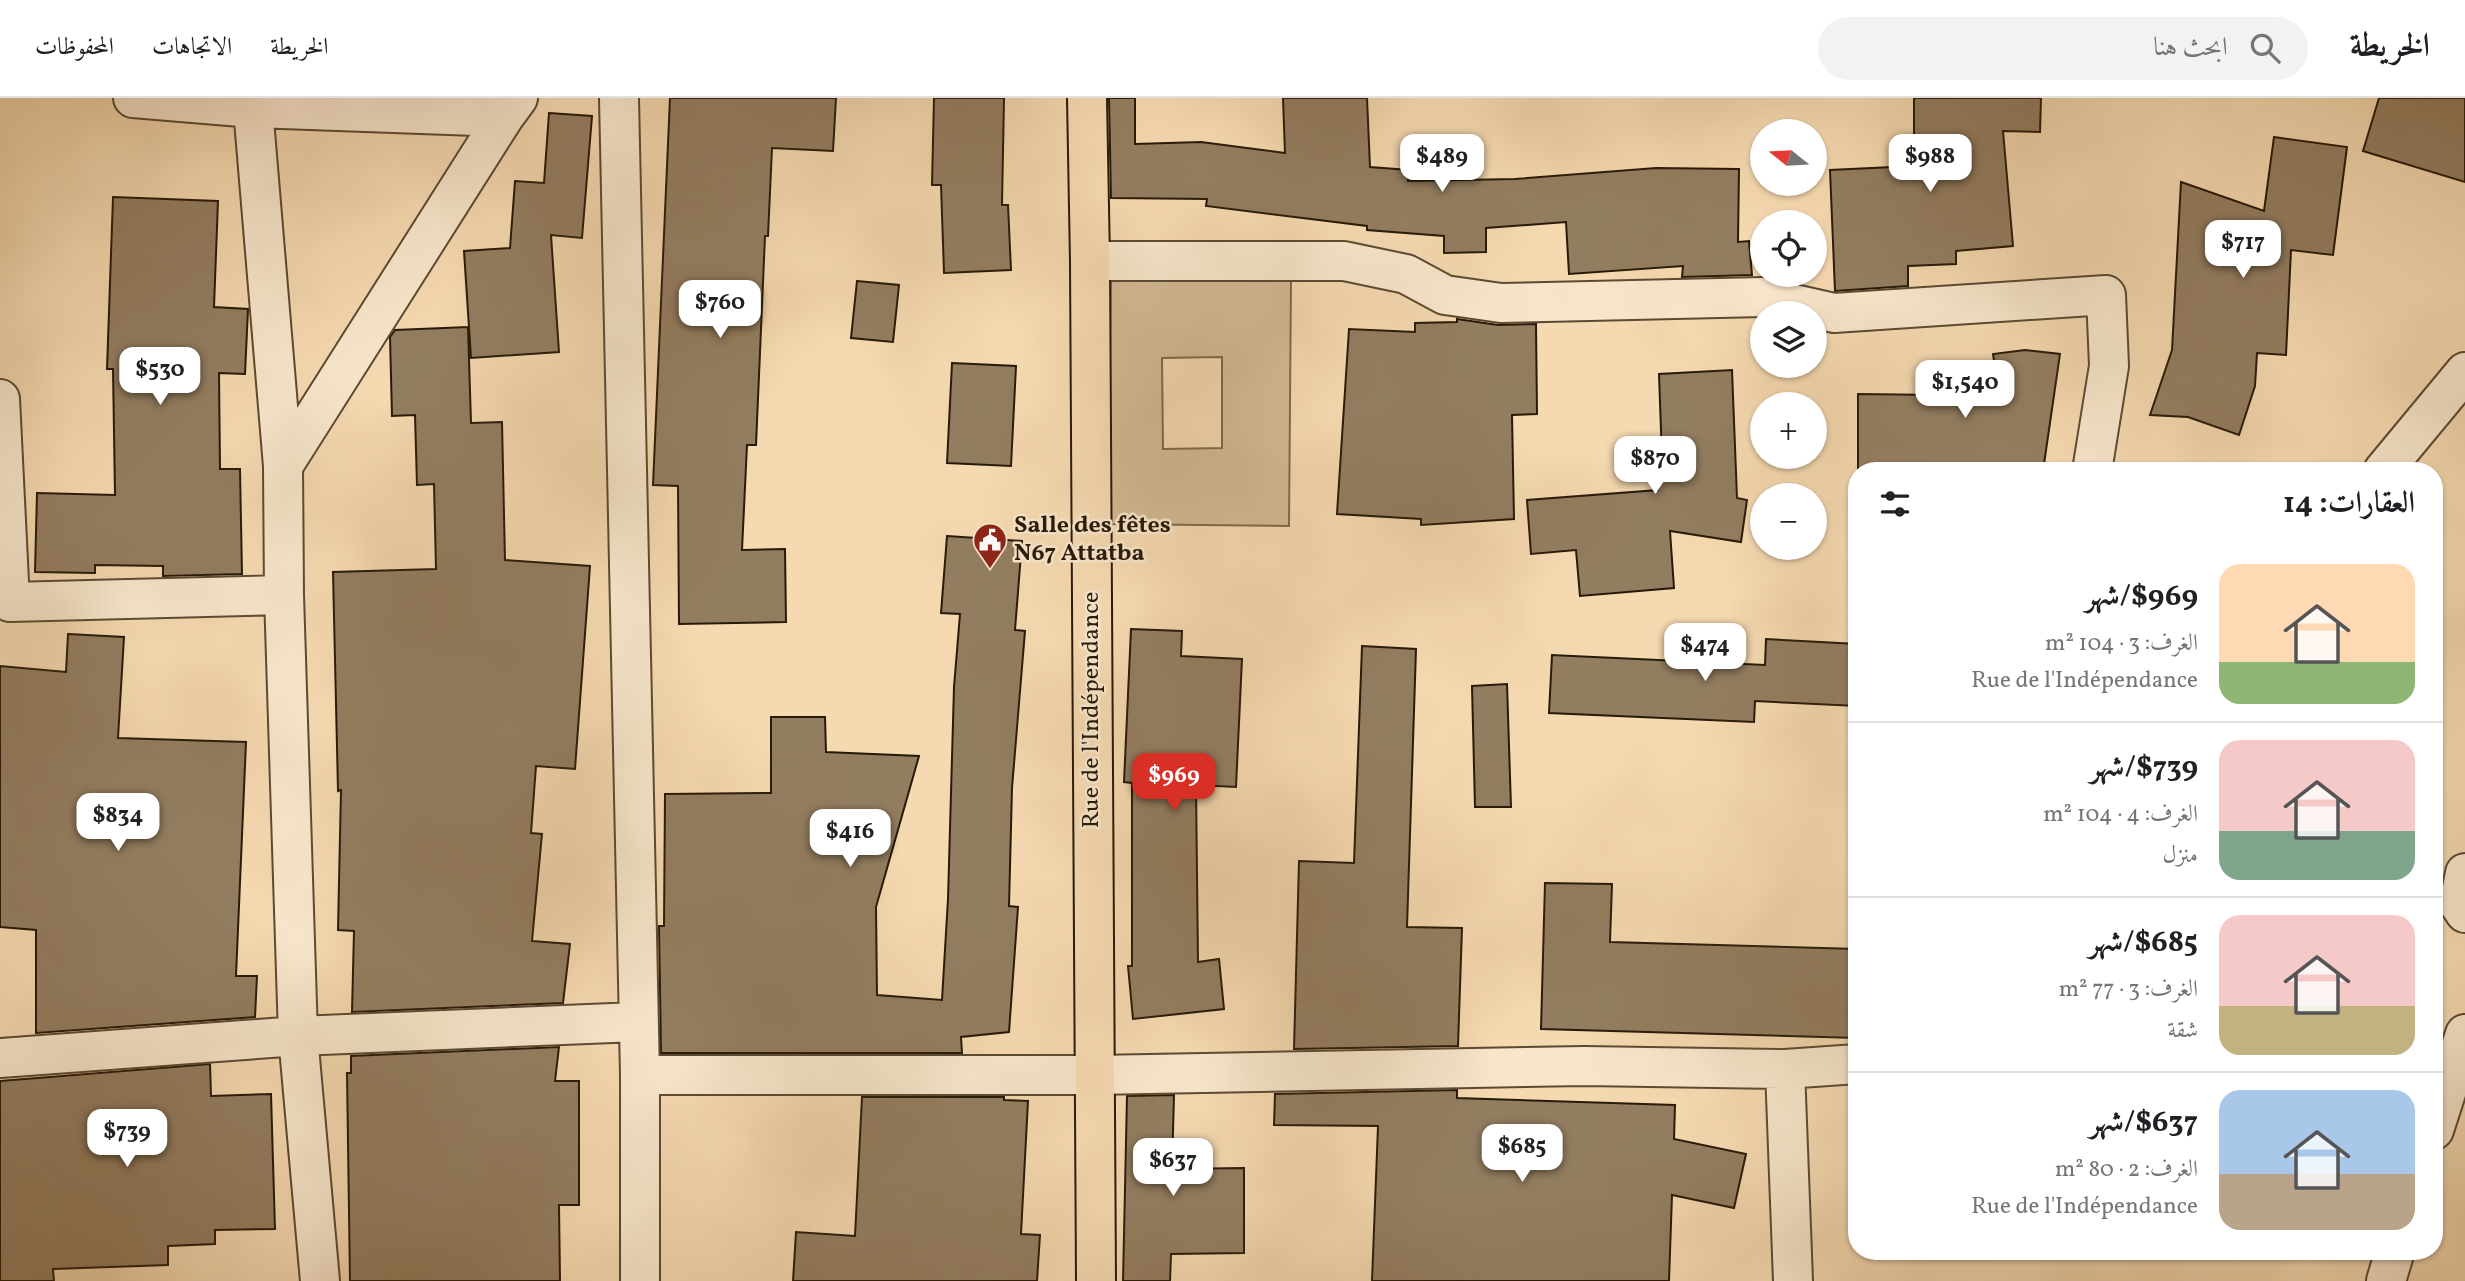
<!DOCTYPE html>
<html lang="ar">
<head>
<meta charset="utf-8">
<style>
  body { margin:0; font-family:Vollkorn,Amiri,serif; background:#f2f2f2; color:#202124; direction:rtl; height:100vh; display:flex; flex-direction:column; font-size:26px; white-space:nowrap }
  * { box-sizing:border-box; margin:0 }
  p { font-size:23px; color:#757577 }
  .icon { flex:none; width:38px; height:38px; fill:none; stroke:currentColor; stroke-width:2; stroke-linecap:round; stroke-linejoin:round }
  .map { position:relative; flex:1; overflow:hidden; direction:ltr }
  .details { position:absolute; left:1848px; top:364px; width:595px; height:798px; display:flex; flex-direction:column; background:#fff; border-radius:28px; box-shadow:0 2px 5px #0004; direction:rtl }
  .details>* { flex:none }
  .needle { width:46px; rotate:288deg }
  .buttons { position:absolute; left:1750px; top:21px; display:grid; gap:14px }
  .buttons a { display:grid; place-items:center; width:77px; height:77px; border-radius:50%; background:#fff; box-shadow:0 2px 5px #0004; font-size:35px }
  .price { position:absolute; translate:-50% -60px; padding:0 16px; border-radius:14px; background:#fff; color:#222; font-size:23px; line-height:46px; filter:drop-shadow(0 2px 4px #0008) }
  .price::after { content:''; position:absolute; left:50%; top:42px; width:21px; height:16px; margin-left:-10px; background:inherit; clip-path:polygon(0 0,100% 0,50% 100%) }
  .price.selected { background:#d93025; color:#fff }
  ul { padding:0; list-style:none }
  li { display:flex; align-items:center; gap:21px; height:175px; padding:0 28px }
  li+li { border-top:2px solid #e0e0e0 }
  li span { display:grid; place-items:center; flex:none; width:196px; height:140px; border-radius:21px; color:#555 }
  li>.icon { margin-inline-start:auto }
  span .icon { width:84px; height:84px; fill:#fffc; stroke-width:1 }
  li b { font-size:30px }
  h2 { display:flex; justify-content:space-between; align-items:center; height:84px; padding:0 28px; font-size:30px }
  header { display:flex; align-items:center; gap:42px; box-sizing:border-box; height:98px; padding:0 35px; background:#fff; border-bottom:2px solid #e0e0e0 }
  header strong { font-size:33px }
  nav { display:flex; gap:38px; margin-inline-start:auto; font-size:24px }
  .search { width:490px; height:63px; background:#f2f2f2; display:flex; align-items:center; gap:18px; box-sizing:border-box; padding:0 24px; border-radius:38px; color:#757577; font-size:26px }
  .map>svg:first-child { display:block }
  .green { fill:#d2b994; stroke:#7d6a4e; stroke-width:2; fill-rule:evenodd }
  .building { fill:#937d60; stroke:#281a09; stroke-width:2 }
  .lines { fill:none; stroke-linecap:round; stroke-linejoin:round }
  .minor-casing { stroke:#5b4a33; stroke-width:42 }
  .major-casing { stroke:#281a09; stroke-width:42 }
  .minor { stroke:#f8e6cc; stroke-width:38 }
  .major { stroke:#f5d9b0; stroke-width:38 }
  .labels { text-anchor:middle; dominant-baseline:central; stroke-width:5; stroke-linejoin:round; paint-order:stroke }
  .poi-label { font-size:24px; font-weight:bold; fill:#281a09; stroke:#f8e6cc; text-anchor:start }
  .street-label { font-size:24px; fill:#281a09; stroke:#f8e6cc }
</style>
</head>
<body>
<header>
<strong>الخريطة</strong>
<div class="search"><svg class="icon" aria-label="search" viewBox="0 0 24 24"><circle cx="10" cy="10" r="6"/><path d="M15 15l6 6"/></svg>ابحث هنا</div>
<nav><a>الخريطة</a><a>الاتجاهات</a><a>المحفوظات</a></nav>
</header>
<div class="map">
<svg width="2465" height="1183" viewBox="0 0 2465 1183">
  <rect width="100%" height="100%" fill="#f5d9b0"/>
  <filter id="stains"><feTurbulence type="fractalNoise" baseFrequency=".00286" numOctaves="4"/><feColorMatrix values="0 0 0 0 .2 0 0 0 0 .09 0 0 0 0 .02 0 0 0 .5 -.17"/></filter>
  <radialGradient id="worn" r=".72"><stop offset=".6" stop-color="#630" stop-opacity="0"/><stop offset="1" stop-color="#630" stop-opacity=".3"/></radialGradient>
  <path class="green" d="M 1111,181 L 1291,182 L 1289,428 L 1108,426 ZM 1222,259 L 1222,350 L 1163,351 L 1162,260 Z"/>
  <path class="building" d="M 670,0 L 836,0 L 833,53 L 772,50 L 768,138 L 765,138 L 756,347 L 747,347 L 742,452 L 785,451 L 786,524 L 679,526 L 678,388 L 653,387 Z
    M 934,0 L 1004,0 L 1002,107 L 1008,107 L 1011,172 L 944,175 L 941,87 L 932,87 Z
    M 1109,0 L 1135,0 L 1135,46 L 1201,44 L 1285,55 L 1283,0 L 1367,0 L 1370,69 L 1409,72 L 1408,83 L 1515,81 L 1656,70 L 1739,71 L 1738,144 L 1749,143 L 1752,177 L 1682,179 L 1683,168 L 1569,176 L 1566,124 L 1486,130 L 1486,154 L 1444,155 L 1444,138 L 1367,132 L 1367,128 L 1206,108 L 1207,101 L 1111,100 Z
    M 1914,0 L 2041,0 L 2040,34 L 2003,33 L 2013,148 L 1956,153 L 1956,166 L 1908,168 L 1908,188 L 1835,193 L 1830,72 L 1914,68 Z
    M 2379,0 L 2465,0 L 2465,84 L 2363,53 Z
    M 549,15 L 592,18 L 582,140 L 551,137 L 559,254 L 471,260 L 464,153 L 510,150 L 515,83 L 544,85 Z
    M 2274,39 L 2347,49 L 2333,157 L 2291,152 L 2286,257 L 2257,255 L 2255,288 L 2239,337 L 2188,319 L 2150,317 L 2172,252 L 2181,84 L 2264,113 Z
    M 113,99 L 218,103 L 214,209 L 248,211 L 245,276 L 219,275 L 220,371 L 240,371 L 242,476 L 163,478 L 163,468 L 95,467 L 95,475 L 35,474 L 37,395 L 115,397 L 113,271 L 107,271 Z
    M 857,183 L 899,187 L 893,244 L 851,240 Z
    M 1457,221 L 1498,227 L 1536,226 L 1537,316 L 1512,317 L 1514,421 L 1421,427 L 1421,421 L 1337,416 L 1349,231 L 1415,234 L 1415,225 L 1457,224 Z
    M 468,229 L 471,325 L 502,324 L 505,462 L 590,468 L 575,671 L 536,668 L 531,735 L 542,736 L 532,843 L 570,846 L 563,905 L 352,914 L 354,833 L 338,832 L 341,692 L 338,693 L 333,474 L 436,471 L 434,386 L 417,387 L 415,317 L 392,318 L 390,239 L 395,232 Z
    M 2025,252 L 2060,256 L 2043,373 L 1858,373 L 1858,296 L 1941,297 L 1944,270 L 1996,276 L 1993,256 Z
    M 952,265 L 1016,268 L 1011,368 L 947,365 Z
    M 1732,272 L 1737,400 L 1747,402 L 1741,444 L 1670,433 L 1674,490 L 1580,498 L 1576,452 L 1531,456 L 1527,402 L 1658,392 L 1662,361 L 1659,276 Z
    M 947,438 L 1022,443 L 1015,532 L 1025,533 L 1012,690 L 1009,808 L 1018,809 L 1009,934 L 961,939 L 962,955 L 661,955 L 659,828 L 664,828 L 665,696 L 771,695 L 771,619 L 825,619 L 826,654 L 919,658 L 876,809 L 877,897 L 942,902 L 948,801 L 954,589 L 960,516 L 941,515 Z
    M 1131,531 L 1182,533 L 1181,558 L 1242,561 L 1236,689 L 1196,687 L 1198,864 L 1219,861 L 1224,911 L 1133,921 L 1128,868 L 1132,868 L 1132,685 L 1124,684 Z
    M 68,536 L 124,539 L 118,640 L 246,644 L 236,878 L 257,878 L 255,919 L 36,935 L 36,832 L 0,829 L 0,568 L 66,574 Z
    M 1766,541 L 1857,546 L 1857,608 L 1755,603 L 1754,624 L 1549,615 L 1552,557 L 1765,567 Z
    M 1362,548 L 1416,551 L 1407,829 L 1462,830 L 1458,948 L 1294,951 L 1299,763 L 1354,765 Z
    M 1507,586 L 1511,709 L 1475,709 L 1472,588 Z
    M 1545,785 L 1612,786 L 1610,844 L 1857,851 L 1857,940 L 1541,931 Z
    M 559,949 L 555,983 L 579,983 L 579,1107 L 559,1107 L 560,1183 L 350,1183 L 347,975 L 351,975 L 351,958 Z
    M 210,966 L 211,998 L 271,996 L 275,1131 L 215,1132 L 215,1146 L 168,1148 L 168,1167 L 53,1171 L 54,1183 L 0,1183 L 0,983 Z
    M 1457,992 L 1457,1000 L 1675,1007 L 1674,1041 L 1746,1056 L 1734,1110 L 1672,1097 L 1669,1183 L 1372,1183 L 1378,1028 L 1274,1027 L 1275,996 Z
    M 1174,997 L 1172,1071 L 1244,1070 L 1244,1155 L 1171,1156 L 1170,1183 L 1123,1183 L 1127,998 Z
    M 862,999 L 1004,999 L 1004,1002 L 1028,1003 L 1021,1136 L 1040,1137 L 1037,1183 L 793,1183 L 796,1134 L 855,1138 Z"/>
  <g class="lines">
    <g class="minor-casing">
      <path id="minor" d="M 133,0 L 253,10
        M 619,0 L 640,977 L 640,1183
        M 1090,163 L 1344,163 L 1406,176 L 1445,197 L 1501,205 L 1763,199 L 1834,215 L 2106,197 L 2109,268 L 2092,373
        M 0,301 L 10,504 L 284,497
        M 283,368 L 253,10 L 504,19
        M 2383,373 L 2465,274
        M 2465,775 L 2459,806 L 2465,815
        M 0,960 L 298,938 L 637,924
        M 1785,971 L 1793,1183
        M 640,977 L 1094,977 L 1584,968 L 1785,971 L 1857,966
        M 2434,1032 L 2465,936
        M 320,1183 L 298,938 L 284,497 L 283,368 L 504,19 L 518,0
        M 2386,1183 L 2395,1153"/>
    </g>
    <g class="major-casing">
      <path id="major" d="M 1087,0 L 1090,163 L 1096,1183"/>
    </g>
    <use href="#minor" class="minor"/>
    <use href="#major" class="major"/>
  </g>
  <defs>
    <g id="civic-pin" transform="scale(1.75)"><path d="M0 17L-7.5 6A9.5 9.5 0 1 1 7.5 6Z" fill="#8f2418" stroke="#f8e6cc"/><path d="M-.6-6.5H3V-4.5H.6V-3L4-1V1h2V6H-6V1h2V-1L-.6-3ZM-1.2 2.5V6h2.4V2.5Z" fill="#fff"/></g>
  </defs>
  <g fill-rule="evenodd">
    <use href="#civic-pin" x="990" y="442"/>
  </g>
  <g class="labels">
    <g class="poi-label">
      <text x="1014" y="428">Salle des fêtes<tspan x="1014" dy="28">N67 Attatba</tspan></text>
    </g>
    <g class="street-label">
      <text transform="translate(1092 612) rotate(-90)">Rue de l'Indépendance</text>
    </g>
  </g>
  <rect width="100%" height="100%" filter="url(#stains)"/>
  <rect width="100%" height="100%" fill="url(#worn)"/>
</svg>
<div class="buttons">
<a><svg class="needle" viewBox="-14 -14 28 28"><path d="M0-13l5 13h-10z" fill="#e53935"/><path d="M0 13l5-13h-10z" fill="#757577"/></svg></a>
<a><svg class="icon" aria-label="locate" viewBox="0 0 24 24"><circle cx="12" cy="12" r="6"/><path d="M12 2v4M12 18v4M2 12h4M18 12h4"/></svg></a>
<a><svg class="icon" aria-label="layers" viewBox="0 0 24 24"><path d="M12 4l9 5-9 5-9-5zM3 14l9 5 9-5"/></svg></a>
<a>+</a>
<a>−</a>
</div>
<b class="price" style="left:1442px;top:96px">$489</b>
<b class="price" style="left:1930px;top:96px">$988</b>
<b class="price" style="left:2243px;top:182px">$717</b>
<b class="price" style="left:720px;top:242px">$760</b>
<b class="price" style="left:160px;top:309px">$530</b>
<b class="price" style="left:1965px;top:322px">$1,540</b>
<b class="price" style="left:1655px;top:398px">$870</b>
<b class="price" style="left:1705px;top:585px">$474</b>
<b class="price selected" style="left:1174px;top:715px">$969</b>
<b class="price" style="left:118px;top:755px">$834</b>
<b class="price" style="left:850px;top:771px">$416</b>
<b class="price" style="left:127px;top:1071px">$739</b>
<b class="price" style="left:1522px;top:1086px">$685</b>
<b class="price" style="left:1173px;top:1100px">$637</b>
<section class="details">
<h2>العقارات: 14<svg class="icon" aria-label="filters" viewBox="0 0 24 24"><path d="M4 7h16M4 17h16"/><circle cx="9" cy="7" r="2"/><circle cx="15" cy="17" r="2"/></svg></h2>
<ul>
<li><span style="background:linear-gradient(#ffd9b3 70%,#8fb573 0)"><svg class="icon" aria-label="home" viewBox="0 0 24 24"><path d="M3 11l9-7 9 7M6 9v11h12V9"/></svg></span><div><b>$969/شهر</b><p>الغرف: 3 · 104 m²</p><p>Rue de l'Indépendance</p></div></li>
<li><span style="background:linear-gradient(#f6c9c9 65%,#7fa58c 0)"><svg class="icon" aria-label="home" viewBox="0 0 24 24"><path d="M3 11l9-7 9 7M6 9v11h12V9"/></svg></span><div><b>$739/شهر</b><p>الغرف: 4 · 104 m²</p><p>منزل</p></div></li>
<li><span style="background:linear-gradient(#f6c9c9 65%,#c2b280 0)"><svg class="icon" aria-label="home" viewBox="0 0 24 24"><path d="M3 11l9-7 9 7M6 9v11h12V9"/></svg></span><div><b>$685/شهر</b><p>الغرف: 3 · 77 m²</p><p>شقة</p></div></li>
<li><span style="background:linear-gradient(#a9c7e8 60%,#b9a48a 0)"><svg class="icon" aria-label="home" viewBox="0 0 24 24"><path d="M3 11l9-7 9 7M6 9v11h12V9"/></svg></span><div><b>$637/شهر</b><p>الغرف: 2 · 80 m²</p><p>Rue de l'Indépendance</p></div></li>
</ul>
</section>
</div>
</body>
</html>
